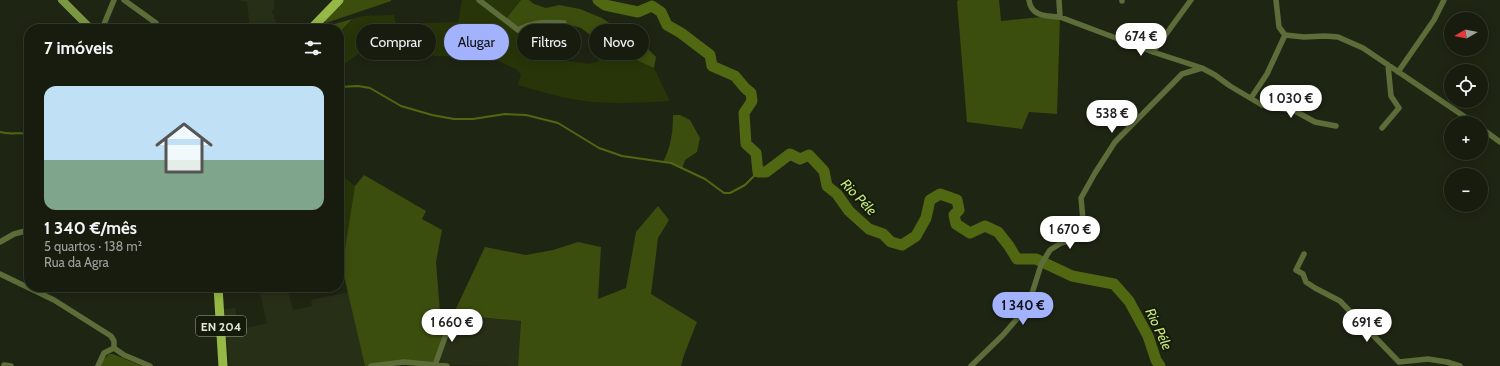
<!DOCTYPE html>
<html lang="pt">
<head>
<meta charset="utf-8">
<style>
  body { margin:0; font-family:Cabin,sans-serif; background:#202517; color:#f1f3f6; height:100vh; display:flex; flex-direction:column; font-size:15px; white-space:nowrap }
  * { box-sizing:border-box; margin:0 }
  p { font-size:13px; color:#9ea19e }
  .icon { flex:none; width:22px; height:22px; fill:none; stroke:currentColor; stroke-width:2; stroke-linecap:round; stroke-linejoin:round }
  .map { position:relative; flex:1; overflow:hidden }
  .panel { position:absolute; left:24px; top:24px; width:320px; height:268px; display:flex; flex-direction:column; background:#171c0e; border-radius:16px; box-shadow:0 2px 10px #0003,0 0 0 1px #363a2e }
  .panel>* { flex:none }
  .banner { position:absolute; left:356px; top:24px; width:380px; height:36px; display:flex; gap:8px }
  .needle { width:26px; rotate:261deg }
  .fabs { position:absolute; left:1444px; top:12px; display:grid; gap:8px }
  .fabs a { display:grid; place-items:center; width:44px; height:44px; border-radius:50%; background:#171c0e; box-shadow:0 2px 10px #0003,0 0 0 1px #363a2e; font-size:20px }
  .price { position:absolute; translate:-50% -34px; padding:0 9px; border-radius:14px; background:#fff; color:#222; font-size:13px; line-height:26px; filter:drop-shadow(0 1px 2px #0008) }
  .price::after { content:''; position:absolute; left:50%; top:24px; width:12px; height:9px; margin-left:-6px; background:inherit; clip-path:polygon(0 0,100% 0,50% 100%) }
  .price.current { background:#a2b2fd; color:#111 }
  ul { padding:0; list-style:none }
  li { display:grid; align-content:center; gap:8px; height:212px; padding:0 20px }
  li span { display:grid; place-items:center; height:124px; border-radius:12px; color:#555 }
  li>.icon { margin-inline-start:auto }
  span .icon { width:72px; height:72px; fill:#fffc; stroke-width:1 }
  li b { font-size:17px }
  h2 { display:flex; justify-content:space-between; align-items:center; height:48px; padding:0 20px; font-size:17px }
  .tag { padding:0 14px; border-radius:18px; background:#171c0e; box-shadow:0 2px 10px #0003,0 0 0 1px #363a2e; font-size:14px; line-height:36px }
  .tag.current { background:#a2b2fd; color:#111 }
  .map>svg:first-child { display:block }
  .built { fill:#272f16 }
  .green { fill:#283508 }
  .forest { fill:#3c4e0e }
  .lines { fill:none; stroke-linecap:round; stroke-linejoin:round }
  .stream { stroke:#506812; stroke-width:2 }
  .river { stroke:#506812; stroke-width:11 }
  .street { stroke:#5c6d3a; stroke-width:5.5 }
  .secondary { stroke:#7c9742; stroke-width:8 }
  .primary { stroke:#95b847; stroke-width:9 }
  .labels { text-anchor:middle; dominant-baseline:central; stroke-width:4; stroke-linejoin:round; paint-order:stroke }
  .shield { fill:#151b0a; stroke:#a4a99c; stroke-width:1 }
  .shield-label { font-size:12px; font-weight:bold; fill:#e1e6da }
  .water-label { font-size:14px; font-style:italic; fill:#c2e67a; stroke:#151b0a }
</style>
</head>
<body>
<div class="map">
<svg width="1500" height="366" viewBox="0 0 1500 366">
  <rect width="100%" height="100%" fill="#1f2513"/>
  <path class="built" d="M 236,0 L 274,0 L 275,9 L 272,11 L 279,29 L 250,29 L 247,2 Z
    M 269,287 L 287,287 L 293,310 L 312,306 L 311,300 L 349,292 L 365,366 L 231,366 L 229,363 L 224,309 L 235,308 L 240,330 L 267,323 L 259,289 Z
    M 453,315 L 521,321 L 518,366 L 435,365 Z"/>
  <path class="green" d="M 462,0 L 521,0 L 505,20 L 518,30 L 519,37 L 527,46 L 541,57 L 589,64 L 597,62 L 607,47 L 654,68 L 670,101 C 637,103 604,105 572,99 C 554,96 536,90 518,85 L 521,74 L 516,69 L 489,57 L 456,57 L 422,55 L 391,45 L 370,48 L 359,53 L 339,68 L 339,33 L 352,19 L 363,16 L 394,15 L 396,24 L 458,22 Z
    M 339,173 L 355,186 L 342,267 L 339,268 Z"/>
  <path class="forest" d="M 343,0 L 391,0 L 391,1 L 326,23 L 324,20 Z
    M 521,0 L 529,0 L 534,4 L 546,8 L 559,5 L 580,9 L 602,18 L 622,32 L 633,46 L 648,49 L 656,57 L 654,68 L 605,46 L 581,28 L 564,23 L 549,22 L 518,30 L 505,20 Z
    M 959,0 L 999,0 L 1001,21 L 1041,17 L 1060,17 L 1057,114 L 1029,112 L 1022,129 L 967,122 L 957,1 Z
    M 352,19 L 339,33 L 339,29 L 317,29 Z
    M 673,115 L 680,115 L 690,120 L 700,138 L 697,152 L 685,160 L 682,169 L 671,163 L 663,162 C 671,147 673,132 673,115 Z
    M 364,175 L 426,211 L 422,219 L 442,230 L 436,262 L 440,312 L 453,315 L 485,247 L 526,255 L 553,250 L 578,242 L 601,247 L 598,299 L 626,288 L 636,232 L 658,206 L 669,220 L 658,238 L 651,294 L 697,322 L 684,355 L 681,366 L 518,366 L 521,321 L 454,315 L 435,365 L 404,362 L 365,366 L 342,267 L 355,186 Z
    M 109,354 L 113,354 L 142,366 L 101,366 L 104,359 Z"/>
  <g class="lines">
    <path class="stream" d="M 339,87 L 358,86 L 370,88 L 401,106 L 432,115 L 454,119 L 473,119 L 505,114 L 526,115 L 558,123 L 599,148 L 622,156 L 671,163 L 705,179 L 724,193 L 730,193 L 745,185 L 758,172
      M 0,132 C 10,135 19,132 29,134"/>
    <path class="river" d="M 598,0 L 605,5 L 638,12 L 652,6 L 661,12 L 667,25 L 681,33 L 710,55 L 712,66 L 735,76 L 745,88 L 751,93 L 752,101 L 744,113 L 746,144 L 756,153 L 758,172 L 766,172 L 790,154 L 800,159 L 809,155 L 824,171 L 827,186 L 837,194 L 849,211 L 869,229 L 883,234 L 891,242 L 902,245 L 916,236 L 926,218 L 930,200 L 940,194 L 957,200 L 959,210 L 954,215 L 956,224 L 970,233 L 985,226 L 998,232 L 1009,246 L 1017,259 L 1036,259 L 1072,276 L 1114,284 L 1129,301 L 1148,336 L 1156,360 L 1160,366"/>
    <path class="street" d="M 124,0 L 156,23
      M 479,0 L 518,30 C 535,21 545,22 564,23
      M 1029,0 C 1031,17 1047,16 1060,17
      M 1059,0 L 1060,17 L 1153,52 L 1202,68 L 1215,75 L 1230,86 L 1262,105 L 1295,111 L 1315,122 L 1336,126
      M 1276,0 L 1279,27 L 1285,35
      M 1122,1 L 1122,0
      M 102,29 L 114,0
      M 1285,35 L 1304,37 L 1325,36 L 1338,37 L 1363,48 L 1474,123
      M 1153,52 L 1191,0
      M 1398,72 L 1434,20 L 1444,0
      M 1251,98 L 1267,74 L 1285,35
      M 1382,128 L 1399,108 L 1391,96 L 1388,65
      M 1481,128 L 1500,142
      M 0,242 L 14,234 L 29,230
      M 1304,254 L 1296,270 L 1303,274 L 1306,282 L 1315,288 L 1340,301 L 1399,362 L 1428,359 L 1447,362 L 1460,366
      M 0,274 L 54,300 L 111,336 L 114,341 L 114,348
      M 114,348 L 124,355 L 150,366
      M 4,365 L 11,366
      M 435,365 L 453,315
      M 98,366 L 104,353 L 114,348
      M 371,366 L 404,362 L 447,366
      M 971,366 L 1003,335 L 1028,306 L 1041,265 L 1050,250 L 1061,243 L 1088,236 L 1083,220 L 1081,198 L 1095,173 L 1115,142 L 1182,74 L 1202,68"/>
    <path class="secondary" d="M 62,0 L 91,29"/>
    <path class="primary" d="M 311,29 L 339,0
      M 218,287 L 223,366"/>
  </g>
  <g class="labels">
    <rect class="shield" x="196" y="316" width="50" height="20" rx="3"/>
    <g class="shield-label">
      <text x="221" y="326">EN 204</text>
    </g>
    <g class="water-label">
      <text transform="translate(859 197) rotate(46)">Rio Péle</text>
      <text transform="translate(1159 329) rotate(65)">Rio Péle</text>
    </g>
  </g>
</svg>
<div class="fabs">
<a><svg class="needle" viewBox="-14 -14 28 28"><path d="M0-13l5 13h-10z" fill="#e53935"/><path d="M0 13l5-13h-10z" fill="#9ea19e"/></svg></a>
<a><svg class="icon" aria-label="locate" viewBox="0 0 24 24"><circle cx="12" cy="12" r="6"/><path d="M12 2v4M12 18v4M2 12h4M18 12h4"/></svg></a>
<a>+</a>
<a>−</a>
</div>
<b class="price" style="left:1141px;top:57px">674 €</b>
<b class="price" style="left:1291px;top:119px">1 030 €</b>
<b class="price" style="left:1112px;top:134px">538 €</b>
<b class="price" style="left:1070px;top:250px">1 670 €</b>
<b class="price current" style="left:1023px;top:326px">1 340 €</b>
<b class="price" style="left:452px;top:343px">1 660 €</b>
<b class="price" style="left:1367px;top:343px">691 €</b>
<div class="banner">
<a class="tag">Comprar</a>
<a class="tag current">Alugar</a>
<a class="tag">Filtros</a>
<a class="tag">Novo</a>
</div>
<section class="panel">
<h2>7 imóveis<svg class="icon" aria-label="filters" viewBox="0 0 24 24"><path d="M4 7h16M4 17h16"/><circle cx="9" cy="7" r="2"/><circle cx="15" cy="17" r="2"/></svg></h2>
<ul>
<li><span style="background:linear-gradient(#bfe0f5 60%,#7fa58c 0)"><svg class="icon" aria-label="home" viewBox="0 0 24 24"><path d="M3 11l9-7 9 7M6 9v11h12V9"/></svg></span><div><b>1 340 €/mês</b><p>5 quartos · 138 m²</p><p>Rua da Agra</p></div></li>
</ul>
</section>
</div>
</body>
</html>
